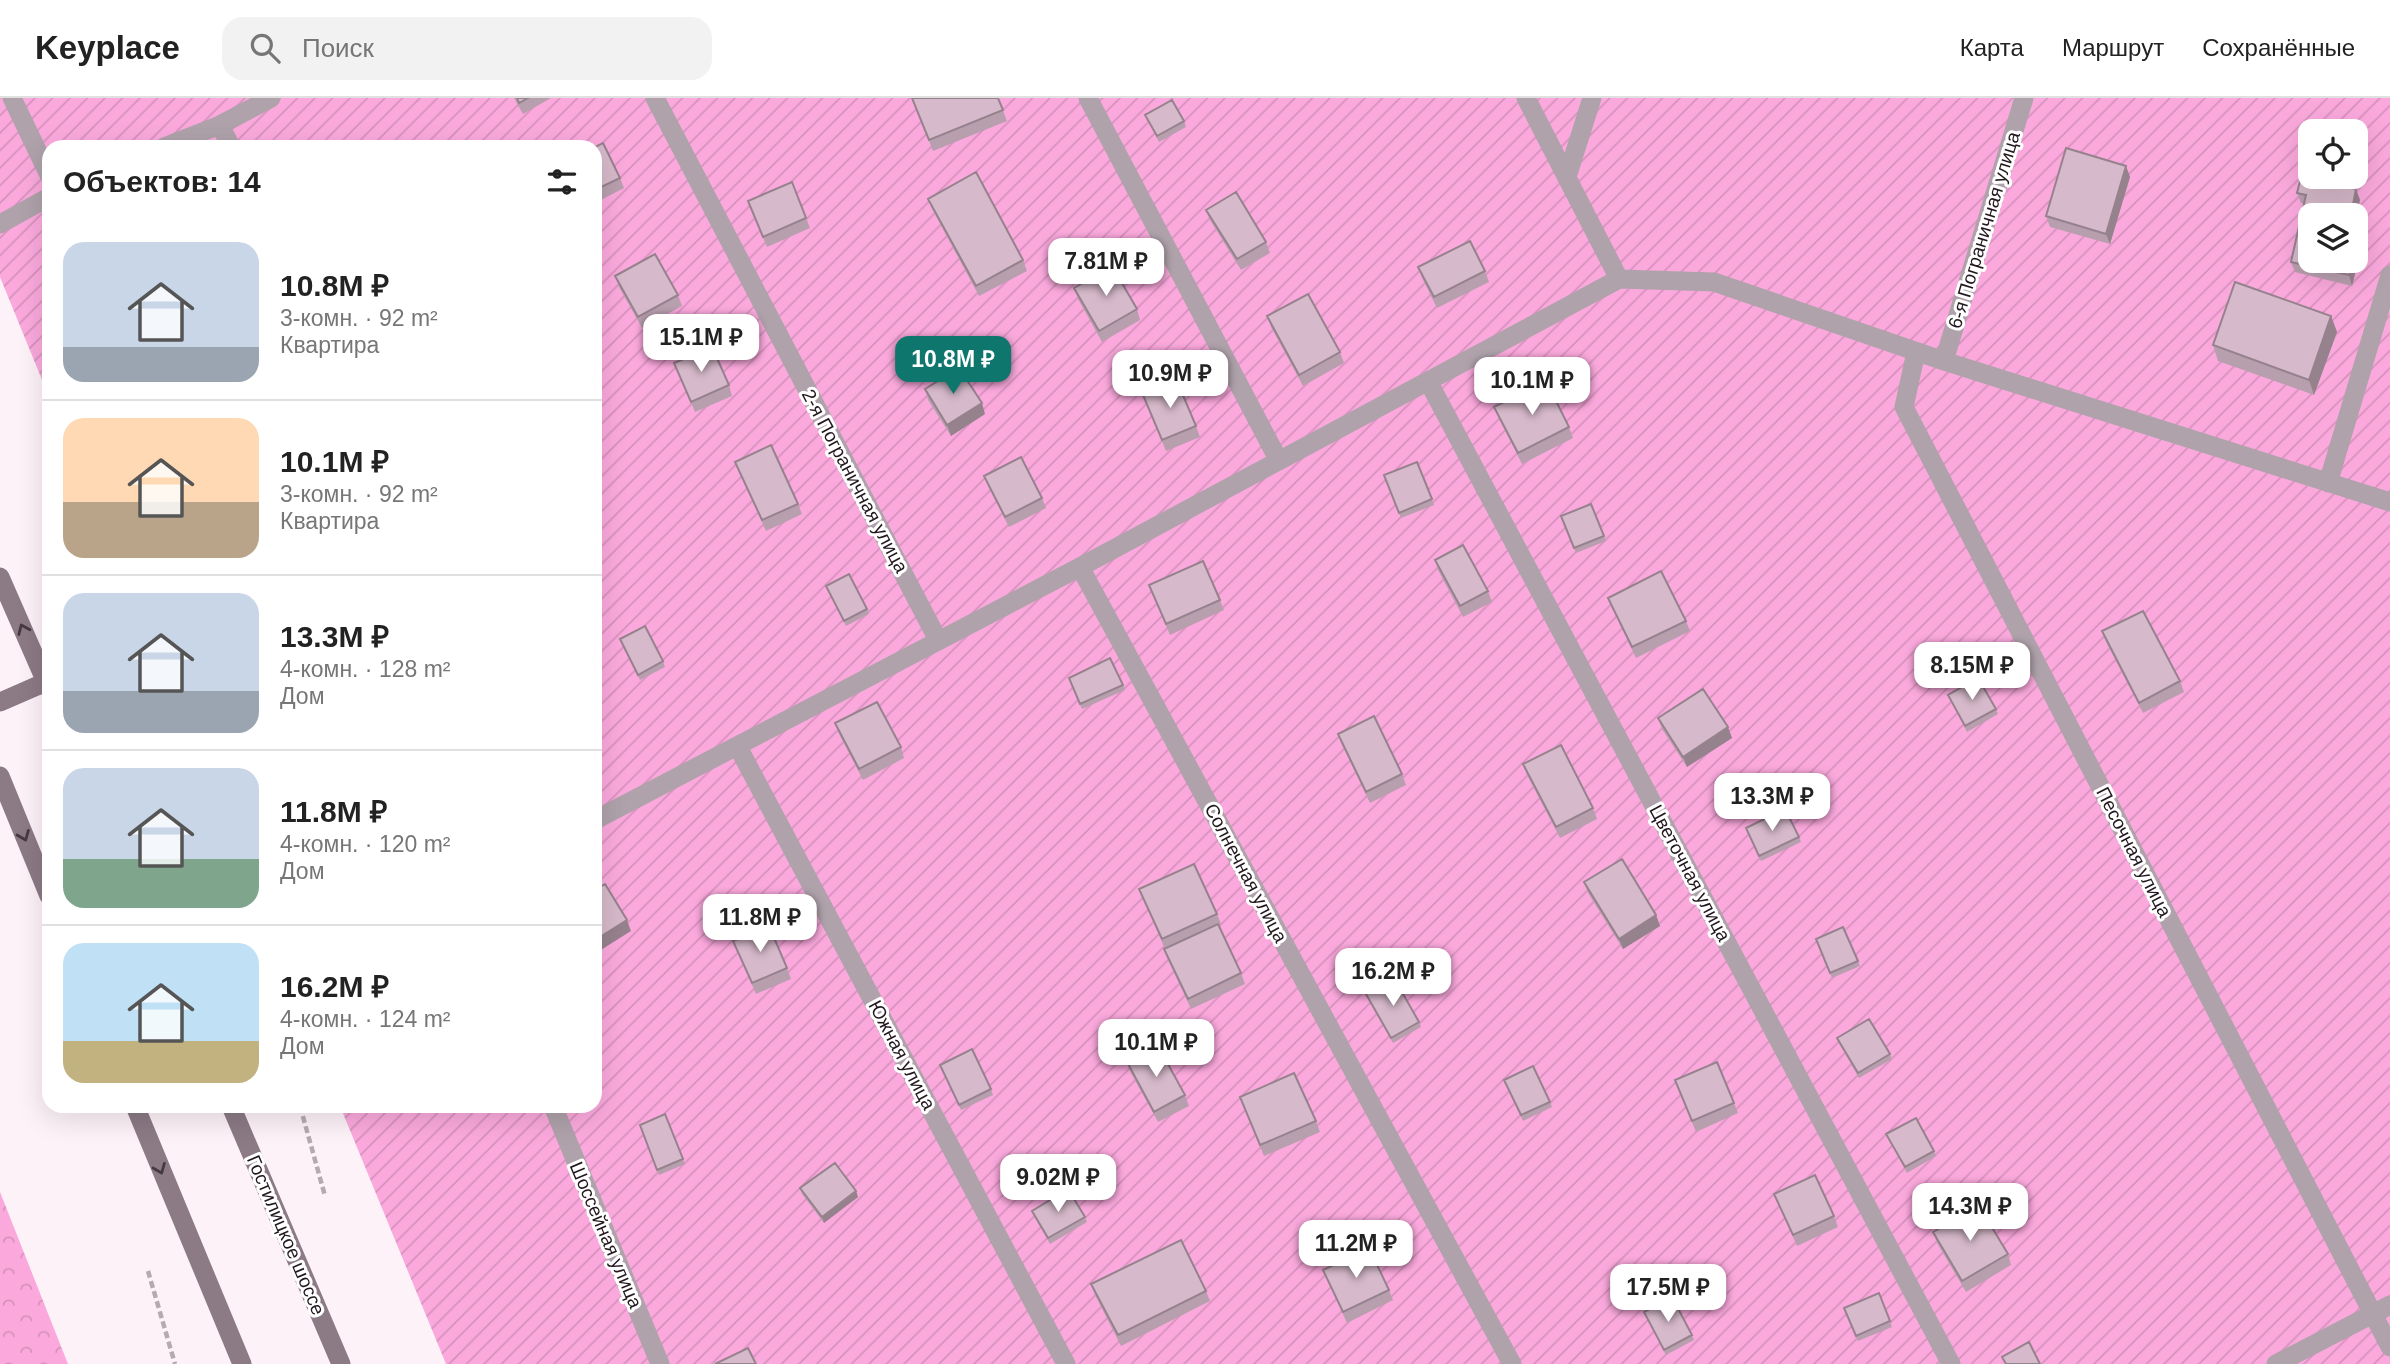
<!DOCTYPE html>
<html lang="ru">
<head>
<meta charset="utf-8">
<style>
  body { margin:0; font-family:Helvetica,sans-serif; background:#f2f2f2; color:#222; height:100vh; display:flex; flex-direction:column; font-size:26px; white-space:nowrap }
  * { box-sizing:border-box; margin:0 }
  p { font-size:23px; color:#767676 }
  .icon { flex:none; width:38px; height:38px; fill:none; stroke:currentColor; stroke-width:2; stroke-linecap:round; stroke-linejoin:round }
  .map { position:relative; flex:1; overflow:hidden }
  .sheet { position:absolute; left:42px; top:42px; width:560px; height:973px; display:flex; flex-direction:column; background:#fff; border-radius:21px; box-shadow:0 7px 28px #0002 }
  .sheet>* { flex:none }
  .buttons { position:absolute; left:2298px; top:21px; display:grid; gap:14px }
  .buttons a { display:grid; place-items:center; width:70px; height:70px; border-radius:14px; background:#fff; box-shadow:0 7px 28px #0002; font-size:35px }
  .price { position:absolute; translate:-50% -60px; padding:0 16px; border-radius:14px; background:#fff; color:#222; font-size:23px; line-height:46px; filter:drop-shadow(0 2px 4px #0008) }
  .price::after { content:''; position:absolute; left:50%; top:42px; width:21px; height:16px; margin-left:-10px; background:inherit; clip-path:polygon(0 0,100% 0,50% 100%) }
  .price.active { background:#0f766e; color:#fff }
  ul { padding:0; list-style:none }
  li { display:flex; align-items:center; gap:21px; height:175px; padding:0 21px }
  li+li { border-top:2px solid #e0e0e0 }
  li span { display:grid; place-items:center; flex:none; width:196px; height:140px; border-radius:21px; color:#555 }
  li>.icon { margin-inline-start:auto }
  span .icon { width:84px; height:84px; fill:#fffc; stroke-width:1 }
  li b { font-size:30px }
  h2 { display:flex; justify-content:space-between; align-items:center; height:84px; padding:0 21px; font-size:30px }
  header { display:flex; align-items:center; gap:42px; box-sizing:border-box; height:98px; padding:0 35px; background:#fff; border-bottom:2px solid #e0e0e0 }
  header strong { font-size:33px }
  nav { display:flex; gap:38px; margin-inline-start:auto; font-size:24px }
  .search { width:490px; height:63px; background:#f2f2f2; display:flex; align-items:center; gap:18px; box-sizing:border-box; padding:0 24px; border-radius:21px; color:#767676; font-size:26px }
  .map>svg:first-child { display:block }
  .forest { fill:url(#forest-crowns) }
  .garden { fill:url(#garden-furrows); fill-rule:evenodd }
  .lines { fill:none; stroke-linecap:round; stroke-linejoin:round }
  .path { stroke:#b5aab1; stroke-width:4.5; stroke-dasharray:7 3.5; stroke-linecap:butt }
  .service { stroke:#afa2aa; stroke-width:19 }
  .minor { stroke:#afa2aa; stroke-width:19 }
  .secondary { stroke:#8c7a85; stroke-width:19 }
  .wall { fill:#b89fae }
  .shaded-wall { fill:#96828d }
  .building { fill:#d6b9ca; stroke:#96828d; stroke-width:2 }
  .oneway { stroke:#463a41 }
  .labels { text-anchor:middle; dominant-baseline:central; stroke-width:6; stroke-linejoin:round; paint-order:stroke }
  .street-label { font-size:19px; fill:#21171d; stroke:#fff }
</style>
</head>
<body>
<header>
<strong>Keyplace</strong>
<div class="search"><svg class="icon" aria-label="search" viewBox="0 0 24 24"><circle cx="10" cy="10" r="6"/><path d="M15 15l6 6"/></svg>Поиск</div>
<nav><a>Карта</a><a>Маршрут</a><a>Сохранённые</a></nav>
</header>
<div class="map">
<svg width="2390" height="1266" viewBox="0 0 2390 1266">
  <defs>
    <pattern id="forest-crowns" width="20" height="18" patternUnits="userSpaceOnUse" patternTransform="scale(1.75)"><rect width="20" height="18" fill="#fba9dd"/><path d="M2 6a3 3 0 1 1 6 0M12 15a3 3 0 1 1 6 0" fill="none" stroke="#d791bd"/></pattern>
    <pattern id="garden-furrows" width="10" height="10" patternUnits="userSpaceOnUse" patternTransform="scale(1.75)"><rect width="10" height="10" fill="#fba9dd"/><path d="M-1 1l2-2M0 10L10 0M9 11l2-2" fill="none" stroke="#d791bd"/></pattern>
  </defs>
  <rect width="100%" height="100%" fill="#fef2f9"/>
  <path class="forest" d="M 0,1094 L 68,1266 L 0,1266 Z"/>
  <path class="garden" d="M 0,0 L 2390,0 L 2390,1266 L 446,1266 L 340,1008 L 595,1008 L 595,49 L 49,49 L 49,299 L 0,179 ZM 2310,33 L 2356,33 L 2356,79 L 2310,79 ZM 2310,117 L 2356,117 L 2356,163 L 2310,163 Z"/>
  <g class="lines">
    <path class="path" d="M 300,1008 L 325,1098
      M 148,1173 L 175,1266"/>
    <path class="service" d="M 655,0 L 938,542
      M 1088,0 L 1279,363
      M 1526,0 L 1619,181
      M 220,27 L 231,49
      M 164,49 L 220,27 L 271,0
      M 1567,79 L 1592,0
      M 1916,254 L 1904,309 L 2390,1249
      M 1944,263 L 2024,0
      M 1428,283 L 1951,1266
      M 2328,385 L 2390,177
      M 1080,469 L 1512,1266
      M 738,649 L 1066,1266
      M 595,722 L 1080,469 L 1619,181 L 1714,184 L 1944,263 L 2390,404
      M 553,1008 L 660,1266
      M 2276,1266 L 2390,1207"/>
    <path class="minor" d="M 12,0 L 49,77
      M 0,126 L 49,99"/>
    <path class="secondary" d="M 0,479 L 49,591
      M 0,604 L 46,584
      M 0,678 L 49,798
      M 135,1008 L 242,1266
      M 231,1008 L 341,1266"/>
  </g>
  <path class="wall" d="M 514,0 L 551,0 L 523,16 Z
    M 912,0 L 998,0 L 1007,23 L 933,53 Z
    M 1145,17 L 1184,23 L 1186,29 L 1159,44 Z
    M 595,49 L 620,80 L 624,90 L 595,105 Z
    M 2126,68 L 2130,79 L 2110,146 L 2050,129 L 2046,118 Z
    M 792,84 L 810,130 L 767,149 L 748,103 Z
    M 2297,95 L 2360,102 L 2310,117 L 2356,163 L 2356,158 L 2358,164 L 2352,188 L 2295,174 L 2291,164 L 2304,106 L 2301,105 Z
    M 928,101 L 1023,162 L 1027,173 L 979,198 L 932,111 Z
    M 1206,112 L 1266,144 L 1270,155 L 1241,172 L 1210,122 Z
    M 1418,169 L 1485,173 L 1489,184 L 1437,210 L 1422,180 Z
    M 615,178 L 678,197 L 682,208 L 642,230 L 619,189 Z
    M 1074,190 L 1137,211 L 1140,222 L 1102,244 L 1078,201 Z
    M 1267,218 L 1340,254 L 1344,265 L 1303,288 L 1271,229 Z
    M 2331,218 L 2337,234 L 2314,297 L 2218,263 L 2213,247 Z
    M 674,265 L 729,287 L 732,298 L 695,314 Z
    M 925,291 L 985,316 L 951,338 L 928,302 Z
    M 1143,297 L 1196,328 L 1200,339 L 1166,353 Z
    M 1494,309 L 1569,329 L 1573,340 L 1522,366 L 1498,319 Z
    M 735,364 L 798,406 L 802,416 L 766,433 Z
    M 1417,364 L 1434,407 L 1401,420 L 1384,377 Z
    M 984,378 L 1042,400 L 1046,410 L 1009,429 L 988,388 Z
    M 1591,406 L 1606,443 L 1576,455 L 1561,418 Z
    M 1435,462 L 1488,493 L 1492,504 L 1463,519 L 1438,472 Z
    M 1149,487 L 1220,502 L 1224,512 L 1170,537 Z
    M 826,488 L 867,511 L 869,516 L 846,528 Z
    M 1608,500 L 1686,523 L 1690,533 L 1636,560 L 1612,510 Z
    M 2102,533 L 2180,583 L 2184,594 L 2143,615 L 2106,544 Z
    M 620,541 L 663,563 L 665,569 L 640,582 Z
    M 1069,580 L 1123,587 L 1125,592 L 1082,611 Z
    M 1948,597 L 1996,611 L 1998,616 L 1967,634 Z
    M 1658,620 L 1728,629 L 1732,640 L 1687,669 L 1662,631 Z
    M 835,625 L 901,649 L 904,660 L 863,682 L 839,636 Z
    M 1338,636 L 1402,676 L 1406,687 L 1370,705 L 1342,647 Z
    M 1523,666 L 1593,710 L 1597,721 L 1560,740 L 1527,677 Z
    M 1748,735 L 1799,739 L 1801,744 L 1761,763 Z
    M 1584,784 L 1656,817 L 1660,828 L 1623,851 L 1588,795 Z
    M 1139,791 L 1217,816 L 1221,826 L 1218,827 L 1241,875 L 1245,886 L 1191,911 L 1168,862 L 1164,851 L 1165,851 Z
    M 1843,829 L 1860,868 L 1832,880 L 1816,841 Z
    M 733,843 L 787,870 L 791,881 L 756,896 Z
    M 1366,896 L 1419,924 L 1421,929 L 1393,945 L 1368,901 Z
    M 1837,940 L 1890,956 L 1892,961 L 1859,980 L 1839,945 Z
    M 1127,964 L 1185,997 L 1189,1008 L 1158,1024 L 1131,975 Z
    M 940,967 L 991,991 L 993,997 L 961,1012 Z
    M 1675,982 L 1734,1005 L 1738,1015 L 1696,1034 Z
    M 1506,987 L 1550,1004 L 1552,1009 L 1523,1023 Z
    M 1240,999 L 1316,1023 L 1320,1034 L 1264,1058 Z
    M 665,1016 L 685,1066 L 659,1077 L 640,1027 Z
    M 1886,1036 L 1934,1053 L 1936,1058 L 1907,1075 Z
    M 800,1090 L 856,1093 L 858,1099 L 824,1125 L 802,1096 Z
    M 1774,1096 L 1834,1118 L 1838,1129 L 1797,1148 Z
    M 1032,1113 L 1085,1119 L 1087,1124 L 1050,1146 L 1034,1118 Z
    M 1933,1134 L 2008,1156 L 2011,1167 L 1966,1194 L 1937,1145 Z
    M 1323,1172 L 1389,1192 L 1393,1202 L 1347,1225 Z
    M 1091,1186 L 1206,1193 L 1210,1203 L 1121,1248 L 1095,1197 Z
    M 1879,1195 L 1892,1229 L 1858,1243 L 1844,1210 Z
    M 1644,1214 L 1692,1237 L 1694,1242 L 1666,1257 Z"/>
  <path class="shaded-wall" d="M 2126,68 L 2130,79 L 2110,146 L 2106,136 Z
    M 2356,91 L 2360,102 L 2356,124 L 2356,117 L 2351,117 Z
    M 2356,158 L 2358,164 L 2352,188 L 2349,177 L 2352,163 L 2356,163 Z
    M 2331,218 L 2337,234 L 2314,297 L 2309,282 Z
    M 982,305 L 985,316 L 951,338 L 947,327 Z
    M 1728,629 L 1732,640 L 1687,669 L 1683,659 Z
    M 1656,817 L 1660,828 L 1623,851 L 1619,841 Z
    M 627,822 L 631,833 L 596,855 L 595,851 L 595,842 Z
    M 856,1093 L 858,1099 L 824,1125 L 822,1119 Z"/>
  <path class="building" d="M 517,0 L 528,0 L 519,5 Z
    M 912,0 L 998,0 L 1003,12 L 929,42 Z
    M 1172,2 L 1184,23 L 1157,38 L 1145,17 Z
    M 603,45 L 620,80 L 595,92 L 595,49 Z
    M 2066,50 L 2126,68 L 2106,136 L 2046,118 Z
    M 976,74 L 1023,162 L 976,188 L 928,101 Z
    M 2301,79 L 2356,91 L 2351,117 L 2310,117 L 2310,163 L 2352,163 L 2349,177 L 2291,164 L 2306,97 L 2297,95 Z
    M 792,84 L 806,120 L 763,139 L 748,103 Z
    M 1236,94 L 1266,144 L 1237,161 L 1206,112 Z
    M 1470,143 L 1485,173 L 1434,199 L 1418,169 Z
    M 655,156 L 678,197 L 638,219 L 615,178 Z
    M 1112,168 L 1137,211 L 1099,233 L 1074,190 Z
    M 2235,184 L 2331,218 L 2309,282 L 2213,247 Z
    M 1308,196 L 1340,254 L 1299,277 L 1267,218 Z
    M 712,249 L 729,287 L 691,304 L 674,265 Z
    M 959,270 L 982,305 L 947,327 L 925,291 Z
    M 1177,283 L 1196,328 L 1162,342 L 1143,297 Z
    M 1546,283 L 1569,329 L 1518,355 L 1494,309 Z
    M 771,347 L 798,406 L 762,422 L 735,364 Z
    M 1021,359 L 1042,400 L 1005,419 L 984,378 Z
    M 1417,364 L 1432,401 L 1399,415 L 1384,377 Z
    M 1591,406 L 1604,438 L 1574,450 L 1561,418 Z
    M 1463,447 L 1488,493 L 1460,508 L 1435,462 Z
    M 1203,463 L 1220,502 L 1166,526 L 1149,487 Z
    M 1661,473 L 1686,523 L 1632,549 L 1608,500 Z
    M 849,476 L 867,511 L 844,523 L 826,488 Z
    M 2143,513 L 2180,583 L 2139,605 L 2102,533 Z
    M 645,528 L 663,563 L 638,577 L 620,541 Z
    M 1110,560 L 1123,587 L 1080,606 L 1069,580 Z
    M 1978,580 L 1996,611 L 1965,628 L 1948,597 Z
    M 1703,591 L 1728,629 L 1683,659 L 1658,620 Z
    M 877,604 L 901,649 L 859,671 L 835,625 Z
    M 1374,618 L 1402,676 L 1366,694 L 1338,636 Z
    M 1561,647 L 1593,710 L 1556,729 L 1523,666 Z
    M 1785,711 L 1799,739 L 1759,758 L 1746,730 Z
    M 1622,761 L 1656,817 L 1619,841 L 1584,784 Z
    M 1194,766 L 1217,816 L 1162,841 L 1139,791 Z
    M 605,786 L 627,822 L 595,842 L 595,792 Z
    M 1218,826 L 1241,875 L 1188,901 L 1164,851 Z
    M 769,828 L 787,870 L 752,885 L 733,843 Z
    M 1843,829 L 1858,863 L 1830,875 L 1816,841 Z
    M 1394,880 L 1419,924 L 1391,940 L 1366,896 Z
    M 1869,921 L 1890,956 L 1858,975 L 1837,940 Z
    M 1158,948 L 1185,997 L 1154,1014 L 1127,964 Z
    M 972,951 L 991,991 L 959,1007 L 940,967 Z
    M 1717,964 L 1734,1005 L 1692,1023 L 1675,982 Z
    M 1533,968 L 1550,1004 L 1521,1017 L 1504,982 Z
    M 1294,975 L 1316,1023 L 1260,1047 L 1240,999 Z
    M 665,1016 L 683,1061 L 657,1072 L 640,1027 Z
    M 1916,1020 L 1934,1053 L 1905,1069 L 1886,1036 Z
    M 835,1065 L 856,1093 L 822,1119 L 800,1090 Z
    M 1815,1077 L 1834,1118 L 1793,1137 L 1774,1096 Z
    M 1068,1091 L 1085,1119 L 1048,1140 L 1032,1113 Z
    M 1979,1108 L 2008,1156 L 1962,1183 L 1933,1134 Z
    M 1181,1142 L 1206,1193 L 1118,1237 L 1091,1186 Z
    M 1369,1150 L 1389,1192 L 1343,1214 L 1323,1172 Z
    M 1879,1195 L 1890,1223 L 1856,1238 L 1844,1210 Z
    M 1672,1199 L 1692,1237 L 1664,1252 L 1644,1214 Z
    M 2029,1244 L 2040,1266 L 2006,1266 L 2002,1259 Z
    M 748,1250 L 756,1266 L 715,1266 Z"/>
  <defs><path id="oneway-chevron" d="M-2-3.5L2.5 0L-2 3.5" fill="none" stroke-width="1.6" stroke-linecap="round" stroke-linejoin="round" transform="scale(1.75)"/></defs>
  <g class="oneway">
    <use href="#oneway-chevron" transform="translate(23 531) rotate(-114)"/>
    <use href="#oneway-chevron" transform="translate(24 738) rotate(68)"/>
    <use href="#oneway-chevron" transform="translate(160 1071) rotate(68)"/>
  </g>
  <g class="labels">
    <g class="street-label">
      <text transform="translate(1984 132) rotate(-73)">6-я Пограничная улица</text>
      <text transform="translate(855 383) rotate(62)">2-я Пограничная улица</text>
      <text transform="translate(2134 754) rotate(63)">Песочная улица</text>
      <text transform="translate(1246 775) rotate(62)">Солнечная улица</text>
      <text transform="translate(1690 775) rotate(62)">Цветочная улица</text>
      <text transform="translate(902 957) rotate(62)">Южная улица</text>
      <text transform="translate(286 1137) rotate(67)">Гостилицкое шоссе</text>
      <text transform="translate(606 1137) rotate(67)">Шоссейная улица</text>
    </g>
  </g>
</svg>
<div class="buttons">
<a><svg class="icon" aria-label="locate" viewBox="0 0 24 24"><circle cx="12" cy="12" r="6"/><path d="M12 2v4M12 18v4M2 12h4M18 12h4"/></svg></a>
<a><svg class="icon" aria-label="layers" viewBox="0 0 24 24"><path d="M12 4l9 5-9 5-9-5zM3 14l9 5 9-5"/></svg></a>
</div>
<b class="price" style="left:1106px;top:200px">7.81M ₽</b>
<b class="price" style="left:701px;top:276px">15.1M ₽</b>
<b class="price active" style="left:953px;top:298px">10.8M ₽</b>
<b class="price" style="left:1170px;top:312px">10.9M ₽</b>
<b class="price" style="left:1532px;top:319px">10.1M ₽</b>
<b class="price" style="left:1972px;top:604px">8.15M ₽</b>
<b class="price" style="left:1772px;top:735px">13.3M ₽</b>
<b class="price" style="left:760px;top:856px">11.8M ₽</b>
<b class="price" style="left:1393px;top:910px">16.2M ₽</b>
<b class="price" style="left:1156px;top:981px">10.1M ₽</b>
<b class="price" style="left:1058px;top:1116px">9.02M ₽</b>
<b class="price" style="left:1970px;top:1145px">14.3M ₽</b>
<b class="price" style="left:1356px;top:1182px">11.2M ₽</b>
<b class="price" style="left:1668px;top:1226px">17.5M ₽</b>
<section class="sheet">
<h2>Объектов: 14<svg class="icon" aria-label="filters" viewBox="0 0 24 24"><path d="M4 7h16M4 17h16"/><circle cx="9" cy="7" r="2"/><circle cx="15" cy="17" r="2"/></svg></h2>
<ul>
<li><span style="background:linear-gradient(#c9d6e8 75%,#9aa5b1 0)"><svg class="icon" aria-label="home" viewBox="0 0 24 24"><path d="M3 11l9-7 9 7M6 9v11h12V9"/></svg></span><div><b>10.8M ₽</b><p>3-комн. · 92 m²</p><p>Квартира</p></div></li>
<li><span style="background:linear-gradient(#ffd9b3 60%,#b9a48a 0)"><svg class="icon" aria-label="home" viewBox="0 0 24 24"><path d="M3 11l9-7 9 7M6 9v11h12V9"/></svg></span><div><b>10.1M ₽</b><p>3-комн. · 92 m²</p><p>Квартира</p></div></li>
<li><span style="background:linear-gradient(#c9d6e8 70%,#9aa5b1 0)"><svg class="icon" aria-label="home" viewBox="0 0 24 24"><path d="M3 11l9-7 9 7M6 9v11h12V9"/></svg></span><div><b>13.3M ₽</b><p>4-комн. · 128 m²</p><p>Дом</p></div></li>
<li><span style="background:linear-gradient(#c9d6e8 65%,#7fa58c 0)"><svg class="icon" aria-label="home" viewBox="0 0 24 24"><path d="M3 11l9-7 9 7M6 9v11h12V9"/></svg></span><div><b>11.8M ₽</b><p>4-комн. · 120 m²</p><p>Дом</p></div></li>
<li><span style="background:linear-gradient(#bfe0f5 70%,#c2b280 0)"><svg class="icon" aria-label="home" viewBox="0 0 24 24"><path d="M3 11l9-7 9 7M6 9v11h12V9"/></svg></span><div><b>16.2M ₽</b><p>4-комн. · 124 m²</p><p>Дом</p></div></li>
</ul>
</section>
</div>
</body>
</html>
